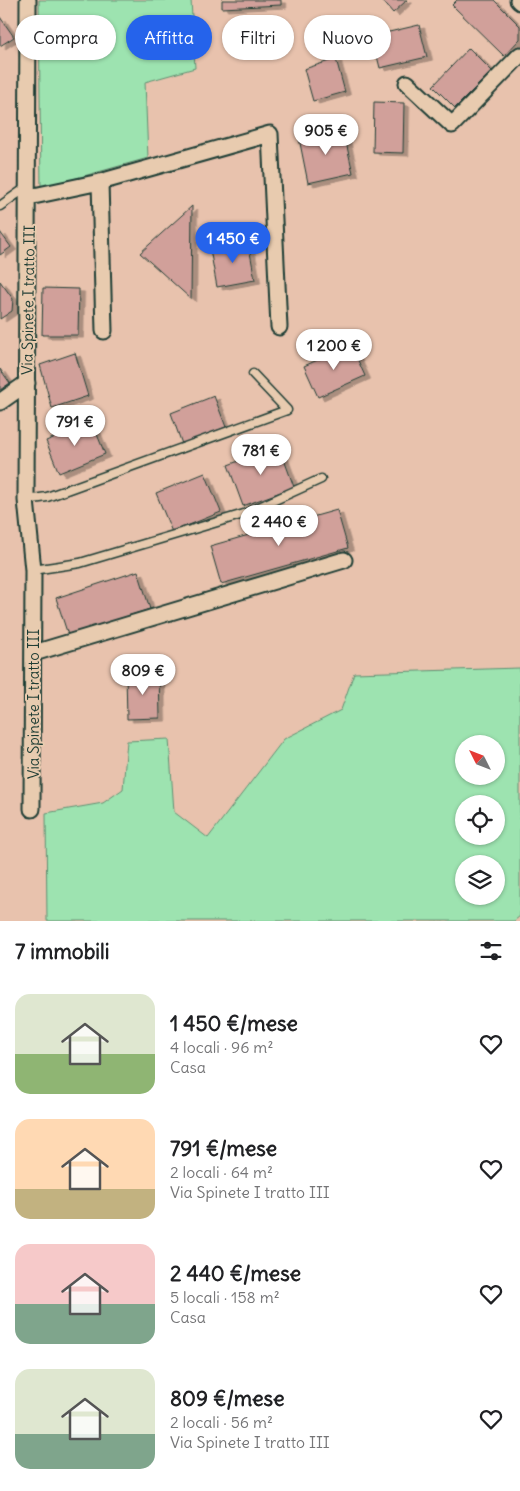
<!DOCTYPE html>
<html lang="it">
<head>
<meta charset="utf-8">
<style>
  body { margin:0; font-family:Delius,sans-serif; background:#f6f6f6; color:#202124; height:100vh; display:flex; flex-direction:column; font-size:19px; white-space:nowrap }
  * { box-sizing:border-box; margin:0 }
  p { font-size:16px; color:#757577 }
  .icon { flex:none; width:28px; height:28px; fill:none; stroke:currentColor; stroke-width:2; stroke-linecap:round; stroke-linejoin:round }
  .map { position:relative; height:921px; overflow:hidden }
  .details { display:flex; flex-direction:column; background:#fff; flex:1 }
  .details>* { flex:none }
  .hud { position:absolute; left:15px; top:15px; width:490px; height:45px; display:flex; gap:10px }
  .needle { width:32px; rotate:312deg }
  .controls { position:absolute; left:455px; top:735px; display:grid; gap:10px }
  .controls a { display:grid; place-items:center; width:50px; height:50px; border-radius:50%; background:#fff; box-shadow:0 1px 4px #0004; font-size:25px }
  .price { position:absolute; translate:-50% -42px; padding:0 11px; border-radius:18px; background:#fff; color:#222; font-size:16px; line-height:32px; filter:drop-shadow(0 1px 2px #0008) }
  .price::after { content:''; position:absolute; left:50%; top:30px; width:15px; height:11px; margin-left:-8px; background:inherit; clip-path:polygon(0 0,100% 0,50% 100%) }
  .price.active { background:#2563eb; color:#fff }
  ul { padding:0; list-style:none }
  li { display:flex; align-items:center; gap:15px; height:125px; padding:0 15px }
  li span { display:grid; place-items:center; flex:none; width:140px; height:100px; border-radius:15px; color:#555 }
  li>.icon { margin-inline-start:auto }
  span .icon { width:60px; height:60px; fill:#fffc; stroke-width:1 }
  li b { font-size:21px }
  h2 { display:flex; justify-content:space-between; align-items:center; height:60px; padding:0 15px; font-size:21px }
  .chip { padding:0 18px; border-radius:22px; background:#fff; box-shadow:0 1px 4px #0004; font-size:18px; line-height:45px }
  .chip.active { background:#2563eb; color:#fff }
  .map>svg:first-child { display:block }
  .green { fill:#9de3b0; stroke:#5e9072; fill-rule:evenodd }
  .building { fill:#d1a09a; stroke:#1f3d34; filter:url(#shadow) }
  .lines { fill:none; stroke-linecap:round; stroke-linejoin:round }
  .service-casing { stroke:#1f3d34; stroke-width:11 }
  .minor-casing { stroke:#1f3d34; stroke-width:19 }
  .service { stroke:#e8cbaf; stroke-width:8 }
  .minor { stroke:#e8cbaf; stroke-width:15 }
  .labels { text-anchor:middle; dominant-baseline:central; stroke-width:4; stroke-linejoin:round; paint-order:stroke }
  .street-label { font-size:15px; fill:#1f3d34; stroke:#e8cbaf }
</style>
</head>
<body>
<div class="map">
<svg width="520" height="921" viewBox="0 0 520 921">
  <defs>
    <filter id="shadow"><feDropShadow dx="5.5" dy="3" stdDeviation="0" flood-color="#0004"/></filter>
  </defs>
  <rect width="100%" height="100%" fill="#e8c2ad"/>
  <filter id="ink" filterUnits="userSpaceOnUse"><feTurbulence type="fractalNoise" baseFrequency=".02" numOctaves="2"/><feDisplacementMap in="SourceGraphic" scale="10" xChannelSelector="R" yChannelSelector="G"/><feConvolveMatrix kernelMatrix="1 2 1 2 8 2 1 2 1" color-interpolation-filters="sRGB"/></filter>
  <g filter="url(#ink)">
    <path class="green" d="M 39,0 L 191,0 L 195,68 L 145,82 L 148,158 L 41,188 Z
      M 520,668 L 520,916 L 514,921 L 47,921 L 46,813 L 103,803 L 123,789 L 127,741 L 169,739 L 174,812 L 208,838 L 284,739 L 341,710 L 354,673 ZM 464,744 L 496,744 L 496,776 L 464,776 ZM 464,804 L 496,804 L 496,836 L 464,836 ZM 464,864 L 496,864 L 496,896 L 464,896 Z"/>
    <path class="building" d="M 222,0 L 281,0 L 281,5 L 222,8 Z
      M 382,0 L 407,0 L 393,13 Z
      M 457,0 L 494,0 L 520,26 L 520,39 L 504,56 L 452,5 Z
      M 0,17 L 14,37 L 0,46 Z
      M 419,25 L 427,57 L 380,68 L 372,36 Z
      M 469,48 L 492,71 L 455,108 L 433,86 Z
      M 336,59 L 345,92 L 313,101 L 304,69 Z
      M 374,102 L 404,103 L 403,153 L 373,152 Z
      M 343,129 L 353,173 L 308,183 L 299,138 Z
      M 192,206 L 191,299 L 140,253 Z
      M 0,232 L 11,247 L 0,255 Z
      M 248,241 L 255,280 L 217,287 L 210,249 Z
      M 0,281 L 13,299 L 12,311 L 0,319 Z
      M 43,288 L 79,289 L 78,335 L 42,335 Z
      M 351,345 L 365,376 L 318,397 L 304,366 Z
      M 75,353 L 88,396 L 52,408 L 40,365 Z
      M 0,369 L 10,383 L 0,390 Z
      M 214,396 L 226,427 L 182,444 L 171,413 Z
      M 92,422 L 105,454 L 59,473 L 46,441 Z
      M 279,446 L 294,487 L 243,506 L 228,465 Z
      M 205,473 L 221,512 L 172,532 L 156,493 Z
      M 337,510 L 348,548 L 221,584 L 210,546 Z
      M 138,571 L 150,609 L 68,635 L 56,598 Z
      M 159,672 L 160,718 L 127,719 L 126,673 Z"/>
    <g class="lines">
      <g class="service-casing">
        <path id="service" d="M 0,206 L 27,187
          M 26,500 L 47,497 L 287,410 L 253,374
          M 33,570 L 80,563 L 244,514 L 321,479"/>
      </g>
      <g class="minor-casing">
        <path id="minor" d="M 28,0 L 26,500 L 33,570 L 32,809
          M 518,0 L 520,2
          M 407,83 L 452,125 L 520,55
          M 100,182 L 104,331
          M 29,197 L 100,182 L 270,134 L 279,327
          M 0,402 L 27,383
          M 34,653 L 344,560"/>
      </g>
      <use href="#service" class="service"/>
      <use href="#minor" class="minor"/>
    </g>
  </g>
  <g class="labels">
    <g class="street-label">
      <text transform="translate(28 300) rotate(-89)">Via Spinete I tratto III</text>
      <text transform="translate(33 704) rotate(-90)">Via Spinete I tratto III</text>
    </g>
  </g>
</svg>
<div class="controls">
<a><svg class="needle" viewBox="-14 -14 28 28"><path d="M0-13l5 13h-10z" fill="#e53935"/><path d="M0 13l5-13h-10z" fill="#757577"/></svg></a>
<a><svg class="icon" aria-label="locate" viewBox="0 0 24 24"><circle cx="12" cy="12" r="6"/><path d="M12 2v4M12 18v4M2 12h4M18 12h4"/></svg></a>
<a><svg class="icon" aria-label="layers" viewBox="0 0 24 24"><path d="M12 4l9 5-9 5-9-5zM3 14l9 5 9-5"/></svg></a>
</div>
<b class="price" style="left:326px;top:156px">905 €</b>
<b class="price active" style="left:233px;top:264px">1 450 €</b>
<b class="price" style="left:334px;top:371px">1 200 €</b>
<b class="price" style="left:75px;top:447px">791 €</b>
<b class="price" style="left:261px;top:476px">781 €</b>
<b class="price" style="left:279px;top:547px">2 440 €</b>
<b class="price" style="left:143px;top:696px">809 €</b>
<div class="hud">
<a class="chip">Compra</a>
<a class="chip active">Affitta</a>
<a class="chip">Filtri</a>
<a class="chip">Nuovo</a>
</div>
</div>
<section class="details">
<h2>7 immobili<svg class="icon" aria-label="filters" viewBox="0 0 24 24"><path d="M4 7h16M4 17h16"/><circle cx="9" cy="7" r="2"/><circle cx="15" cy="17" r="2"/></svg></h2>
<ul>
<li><span style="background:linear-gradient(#dfe7d0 60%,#8fb573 0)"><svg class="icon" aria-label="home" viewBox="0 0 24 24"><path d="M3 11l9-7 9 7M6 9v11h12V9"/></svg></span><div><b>1 450 €/mese</b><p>4 locali · 96 m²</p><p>Casa</p></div><svg class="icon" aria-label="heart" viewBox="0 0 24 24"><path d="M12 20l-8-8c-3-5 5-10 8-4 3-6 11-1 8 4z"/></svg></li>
<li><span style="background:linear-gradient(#ffd9b3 70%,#c2b280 0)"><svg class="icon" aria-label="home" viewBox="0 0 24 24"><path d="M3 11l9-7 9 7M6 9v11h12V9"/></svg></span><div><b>791 €/mese</b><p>2 locali · 64 m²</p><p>Via Spinete I tratto III</p></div><svg class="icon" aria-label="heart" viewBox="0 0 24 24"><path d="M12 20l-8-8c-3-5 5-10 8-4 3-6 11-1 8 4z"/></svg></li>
<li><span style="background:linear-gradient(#f6c9c9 60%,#7fa58c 0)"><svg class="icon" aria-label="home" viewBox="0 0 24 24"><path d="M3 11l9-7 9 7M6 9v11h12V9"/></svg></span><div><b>2 440 €/mese</b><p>5 locali · 158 m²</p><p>Casa</p></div><svg class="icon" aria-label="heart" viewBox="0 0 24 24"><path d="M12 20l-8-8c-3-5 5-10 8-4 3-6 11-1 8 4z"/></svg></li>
<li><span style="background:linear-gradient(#dfe7d0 65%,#7fa58c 0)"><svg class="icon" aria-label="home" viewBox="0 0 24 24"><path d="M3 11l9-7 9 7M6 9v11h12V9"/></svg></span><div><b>809 €/mese</b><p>2 locali · 56 m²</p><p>Via Spinete I tratto III</p></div><svg class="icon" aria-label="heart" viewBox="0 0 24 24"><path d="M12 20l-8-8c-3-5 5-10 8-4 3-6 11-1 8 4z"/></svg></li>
</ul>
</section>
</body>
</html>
